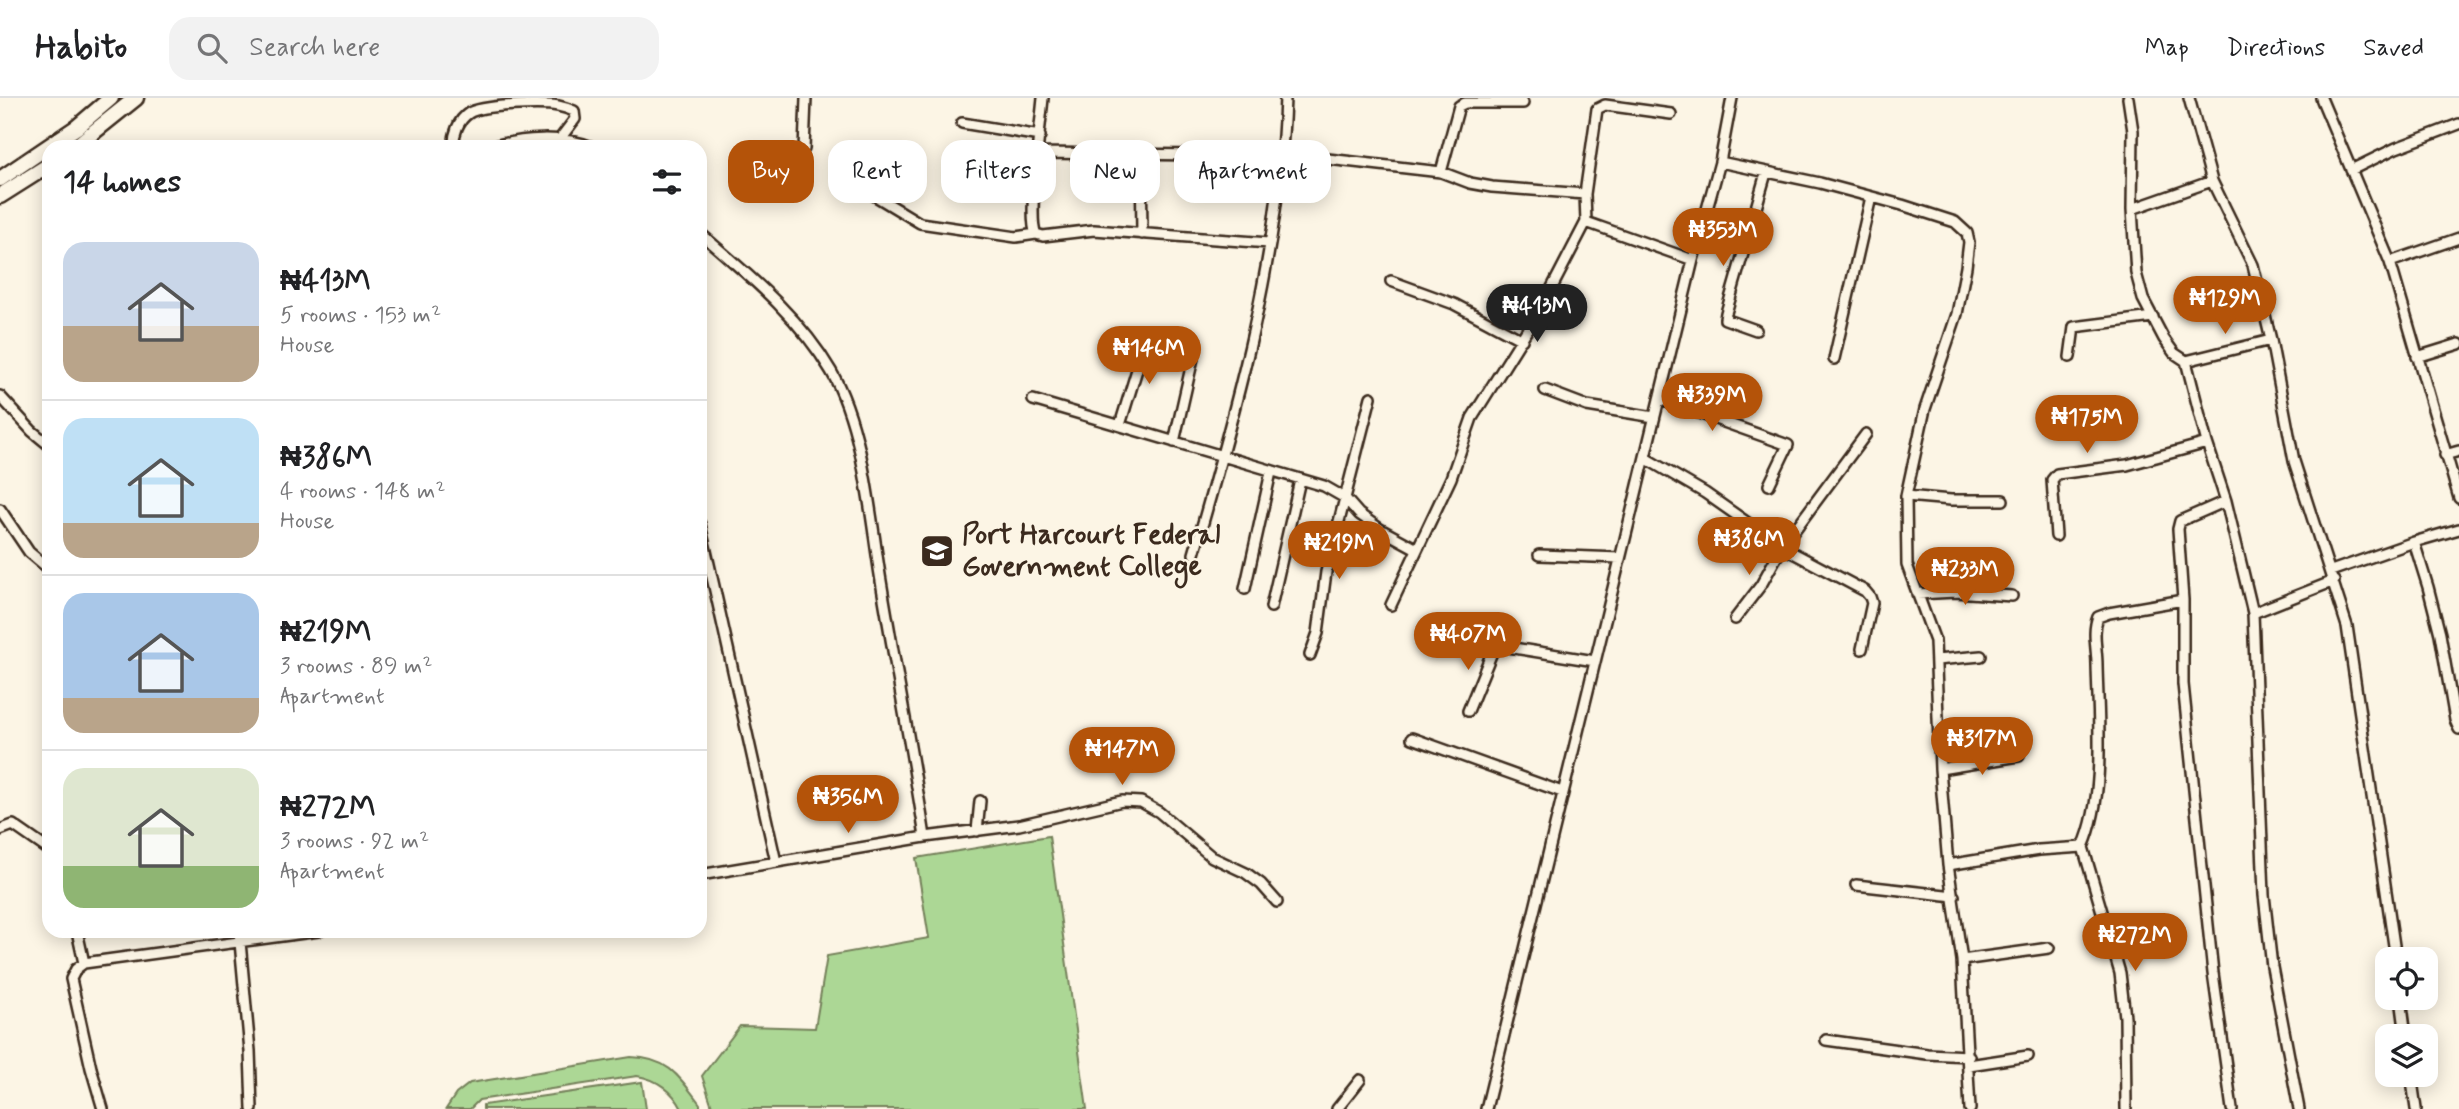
<!DOCTYPE html>
<html lang="en">
<head>
<meta charset="utf-8">
<style>
  body { margin:0; font-family:Mynerve,sans-serif; background:#f2f2f2; color:#202124; height:100vh; display:flex; flex-direction:column; font-size:26px; white-space:nowrap }
  * { box-sizing:border-box; margin:0 }
  p { font-size:23px; color:#757577 }
  .icon { flex:none; width:38px; height:38px; fill:none; stroke:currentColor; stroke-width:2; stroke-linecap:round; stroke-linejoin:round }
  .map { position:relative; flex:1; overflow:hidden }
  .side { position:absolute; left:42px; top:42px; width:665px; height:798px; display:flex; flex-direction:column; background:#fff; border-radius:21px; box-shadow:0 4px 18px #0003 }
  .side>* { flex:none }
  .banner { position:absolute; left:728px; top:42px; width:665px; height:63px; display:flex; gap:14px }
  .tools { position:absolute; left:2375px; top:849px; display:grid; gap:14px }
  .tools a { display:grid; place-items:center; width:63px; height:63px; border-radius:14px; background:#fff; box-shadow:0 4px 18px #0003; font-size:35px }
  .price { position:absolute; translate:-50% -60px; padding:0 16px; border-radius:24px; background:#b45309; color:#fff; font-size:23px; line-height:46px; filter:drop-shadow(0 2px 4px #0008) }
  .price::after { content:''; position:absolute; left:50%; top:42px; width:21px; height:16px; margin-left:-10px; background:inherit; clip-path:polygon(0 0,100% 0,50% 100%) }
  .price.on { background:#222; color:#fff }
  ul { padding:0; list-style:none }
  li { display:flex; align-items:center; gap:21px; height:175px; padding:0 21px }
  li+li { border-top:2px solid #e0e0e0 }
  li span { display:grid; place-items:center; flex:none; width:196px; height:140px; border-radius:21px; color:#555 }
  li>.icon { margin-inline-start:auto }
  span .icon { width:84px; height:84px; fill:#fffc; stroke-width:1 }
  li b { font-size:30px }
  h2 { display:flex; justify-content:space-between; align-items:center; height:84px; padding:0 21px; font-size:30px }
  .pill { padding:0 24px; border-radius:21px; background:#fff; box-shadow:0 4px 18px #0003; font-size:24px; line-height:63px }
  .pill.on { background:#b45309; color:#fff }
  header { display:flex; align-items:center; gap:42px; box-sizing:border-box; height:98px; padding:0 35px; background:#fff; border-bottom:2px solid #e0e0e0 }
  header strong { font-size:33px }
  nav { display:flex; gap:38px; margin-inline-start:auto; font-size:24px }
  .search { width:490px; height:63px; background:#f2f2f2; display:flex; align-items:center; gap:18px; box-sizing:border-box; padding:0 24px; border-radius:21px; color:#757577; font-size:26px }
  .map>svg:first-child { display:block }
  .green { fill:#acd795; stroke:#74805a; stroke-width:2 }
  .lines { fill:none; stroke-linecap:round; stroke-linejoin:round }
  .street-casing { stroke:#3b2a1e; stroke-width:14 }
  .primary-casing { stroke:#3b2a1e; stroke-width:19 }
  .street { stroke:#fcf5e5; stroke-width:9 }
  .primary { stroke:#fcf5e5; stroke-width:14 }
  .labels { text-anchor:middle; dominant-baseline:central; stroke-width:5; stroke-linejoin:round; paint-order:stroke }
  .poi-label { font-size:28px; font-weight:bold; fill:#3b2a1e; stroke:#fcf5e5; text-anchor:start }
</style>
</head>
<body>
<header>
<strong>Habito</strong>
<div class="search"><svg class="icon" aria-label="search" viewBox="0 0 24 24"><circle cx="10" cy="10" r="6"/><path d="M15 15l6 6"/></svg>Search here</div>
<nav><a>Map</a><a>Directions</a><a>Saved</a></nav>
</header>
<div class="map">
<svg width="2459" height="1011" viewBox="0 0 2459 1011">
  <rect width="100%" height="100%" fill="#fcf5e5"/>
  <filter id="ink" filterUnits="userSpaceOnUse"><feTurbulence type="fractalNoise" baseFrequency=".0143" numOctaves="2"/><feDisplacementMap in="SourceGraphic" scale="14" xChannelSelector="R" yChannelSelector="G"/><feConvolveMatrix kernelMatrix="1 2 1 2 8 2 1 2 1" color-interpolation-filters="sRGB"/></filter>
  <g filter="url(#ink)">
    <path class="green" d="M 1049,738 L 1087,1011 L 713,1011 L 702,978 L 740,928 L 815,930 L 827,858 L 929,840 L 916,760 Z
      M 631,959 C 668,960 679,978 700,1006 L 700,1011 L 682,1011 C 673,993 657,981 637,978 L 479,1002 L 470,1011 L 446,1011 L 456,996 L 470,985 Z
      M 642,984 L 646,1011 L 483,1011 L 483,1007 Z"/>
    <g class="lines">
      <g class="street-casing">
        <path id="street" d="M 1043,0 C 1041,25 1027,119 1036,136 L 1043,138 L 1094,132 L 1269,145
          M 2128,0 L 2133,33 L 2132,111 L 2136,175 L 2143,201 L 2164,241 L 2174,255 L 2186,263 L 2207,345 L 2226,403 L 2253,515 L 2264,797 L 2272,869 L 2299,1011
          M 2189,0 L 2212,83 L 2253,167 L 2271,242 L 2294,363 L 2347,528 L 2396,861
          M 2321,0 L 2390,164 L 2459,400
          M 962,25 L 1040,38
          M 454,49 C 453,37 458,22 469,15 C 481,7 542,5 558,8 C 563,9 569,11 574,13 L 575,21 L 559,42
          M 491,49 C 522,40 562,37 592,49
          M 804,51 L 806,0
          M 1039,55 L 1199,57 L 1284,56 L 1441,74 L 1470,85 L 1492,89 L 1585,96
          M 1141,56 L 1142,136
          M 1720,64 L 1820,85 L 1902,107 L 1955,124 L 1967,135 L 1969,144 L 1966,169 L 1957,216 L 1925,311 L 1906,398 L 1907,467 L 1935,543 L 1940,671 L 1948,767 L 1962,862 L 1970,1011
          M 2351,72 L 2396,50 L 2459,26
          M 1441,74 L 1459,8 L 1465,5 L 1523,5
          M 872,96 L 920,125 L 1016,139 L 1036,136
          M 2132,111 L 2212,83
          M 1586,124 L 1693,162
          M 700,135 C 747,176 799,218 831,273 C 864,330 870,417 881,483 C 895,568 912,653 925,739
          M 2390,164 L 2459,140
          M 1391,183 L 1454,206 L 1522,242
          M 1756,232 L 1725,221 L 1726,215 L 1766,75
          M 2070,259 L 2074,229 L 2153,219
          M 2417,259 L 2459,246
          M 1834,261 L 1871,99
          M 2186,263 L 2271,242
          M 1545,292 L 1587,308 L 1654,319
          M 0,298 L 32,333 L 49,347
          M 1659,301 L 1788,347 L 1769,387
          M 1033,302 L 1324,388 L 1345,400 L 1359,416 L 1380,431 L 1417,451
          M 1120,327 L 1147,239
          M 1174,344 L 1194,256
          M 2445,357 L 2459,353
          M 1645,360 L 1705,395 L 1782,449 L 1865,493 L 1870,499 L 1872,505 L 1862,551
          M 1906,398 L 1951,402 L 2003,402
          M 2226,403 L 2180,423 L 2178,431 L 2183,502 L 2183,586 L 2213,875 L 2232,1011
          M 0,411 L 29,454 L 49,471
          M 700,426 L 776,764
          M 2056,438 L 2052,382 L 2057,376 L 2127,367 L 2207,345
          M 2414,444 L 2428,489 L 2440,536 L 2455,622 L 2459,631
          M 1194,456 C 1237,308 1280,155 1285,0
          M 1539,457 L 1620,460
          M 2331,473 L 2414,444 L 2459,431
          M 1245,491 L 1271,374
          M 1917,496 L 1955,494 L 2012,498
          M 1391,507 L 1451,380 L 1472,320 L 1544,205 L 1586,124 L 1585,96 L 1597,11 L 1605,7 L 1671,16
          M 1271,509 L 1300,382
          M 2253,515 L 2334,483
          M 1735,521 L 1761,487 L 1782,449 L 1866,336
          M 1462,536 L 1495,547 L 1595,563
          M 1310,557 L 1318,535 L 1326,474 L 1371,299
          M 1936,562 L 1981,558
          M 1468,613 L 1495,547
          M 1412,640 L 1562,694
          M 1940,671 L 2019,658
          M 0,732 L 13,727 L 49,752
          M 977,733 L 980,703
          M 1948,767 L 2039,752 L 2083,749
          M 700,777 L 925,739 L 1019,727 L 1122,703 L 1141,704 L 1159,714 L 1212,759 L 1246,775 L 1261,786 L 1277,804
          M 1856,787 L 1954,798
          M 77,833 L 84,865
          M 239,833 L 250,953 L 252,1011
          M 1962,862 L 2049,850
          M 2401,900 L 2406,938
          M 1826,942 L 1927,956 L 1969,958
          M 1969,967 L 2028,958
          M 2411,976 L 2416,1011
          M 103,1011 L 91,970 L 71,881 L 76,871 L 84,865 L 319,833
          M 1337,1011 L 1360,982
          M 1486,1011 L 1693,162 L 1720,64 L 1732,0
          M 2126,1011 L 2125,919 L 2120,875 L 2083,749 C 2106,697 2098,623 2097,567 C 2097,550 2092,534 2098,519 L 2109,515 L 2183,502"/>
      </g>
      <g class="primary-casing">
        <path id="primary" d="M 75,49 L 136,0
          M 0,81 L 77,29 L 111,0
          M 0,98 L 49,67"/>
      </g>
      <use href="#street" class="street"/>
      <use href="#primary" class="primary"/>
    </g>
  </g>
  <defs>
    <g id="university-square" transform="scale(1.75)"><rect x="-9" y="-9" width="18" height="18" rx="4" fill="#3b2a1e" stroke="#fcf5e5"/><path d="M0-5L7-2L0 1L-7-2ZM-4 1L0 2.5L4 1V4Q0 6-4 4Z" fill="#fff"/></g>
  </defs>
  <g fill-rule="evenodd">
    <use href="#university-square" x="937" y="453"/>
  </g>
  <g class="labels">
    <g class="poi-label">
      <text x="962" y="437">Port Harcourt Federal<tspan x="962" dy="32">Government College</tspan></text>
    </g>
  </g>
</svg>
<div class="tools">
<a><svg class="icon" aria-label="locate" viewBox="0 0 24 24"><circle cx="12" cy="12" r="6"/><path d="M12 2v4M12 18v4M2 12h4M18 12h4"/></svg></a>
<a><svg class="icon" aria-label="layers" viewBox="0 0 24 24"><path d="M12 4l9 5-9 5-9-5zM3 14l9 5 9-5"/></svg></a>
</div>
<b class="price" style="left:1723px;top:170px">₦353M</b>
<b class="price" style="left:2225px;top:238px">₦129M</b>
<b class="price on" style="left:1537px;top:246px">₦413M</b>
<b class="price" style="left:1149px;top:288px">₦146M</b>
<b class="price" style="left:1712px;top:335px">₦339M</b>
<b class="price" style="left:2087px;top:357px">₦175M</b>
<b class="price" style="left:1749px;top:479px">₦386M</b>
<b class="price" style="left:1339px;top:483px">₦219M</b>
<b class="price" style="left:1965px;top:509px">₦233M</b>
<b class="price" style="left:1468px;top:574px">₦407M</b>
<b class="price" style="left:1982px;top:679px">₦317M</b>
<b class="price" style="left:1122px;top:689px">₦147M</b>
<b class="price" style="left:848px;top:737px">₦356M</b>
<b class="price" style="left:2135px;top:875px">₦272M</b>
<div class="banner">
<a class="pill on">Buy</a>
<a class="pill">Rent</a>
<a class="pill">Filters</a>
<a class="pill">New</a>
<a class="pill">Apartment</a>
</div>
<section class="side">
<h2>14 homes<svg class="icon" aria-label="filters" viewBox="0 0 24 24"><path d="M4 7h16M4 17h16"/><circle cx="9" cy="7" r="2"/><circle cx="15" cy="17" r="2"/></svg></h2>
<ul>
<li><span style="background:linear-gradient(#c9d6e8 60%,#b9a48a 0)"><svg class="icon" aria-label="home" viewBox="0 0 24 24"><path d="M3 11l9-7 9 7M6 9v11h12V9"/></svg></span><div><b>₦413M</b><p>5 rooms · 153 m²</p><p>House</p></div></li>
<li><span style="background:linear-gradient(#bfe0f5 75%,#b9a48a 0)"><svg class="icon" aria-label="home" viewBox="0 0 24 24"><path d="M3 11l9-7 9 7M6 9v11h12V9"/></svg></span><div><b>₦386M</b><p>4 rooms · 148 m²</p><p>House</p></div></li>
<li><span style="background:linear-gradient(#a9c7e8 75%,#b9a48a 0)"><svg class="icon" aria-label="home" viewBox="0 0 24 24"><path d="M3 11l9-7 9 7M6 9v11h12V9"/></svg></span><div><b>₦219M</b><p>3 rooms · 89 m²</p><p>Apartment</p></div></li>
<li><span style="background:linear-gradient(#dfe7d0 70%,#8fb573 0)"><svg class="icon" aria-label="home" viewBox="0 0 24 24"><path d="M3 11l9-7 9 7M6 9v11h12V9"/></svg></span><div><b>₦272M</b><p>3 rooms · 92 m²</p><p>Apartment</p></div></li>
</ul>
</section>
</div>
</body>
</html>
